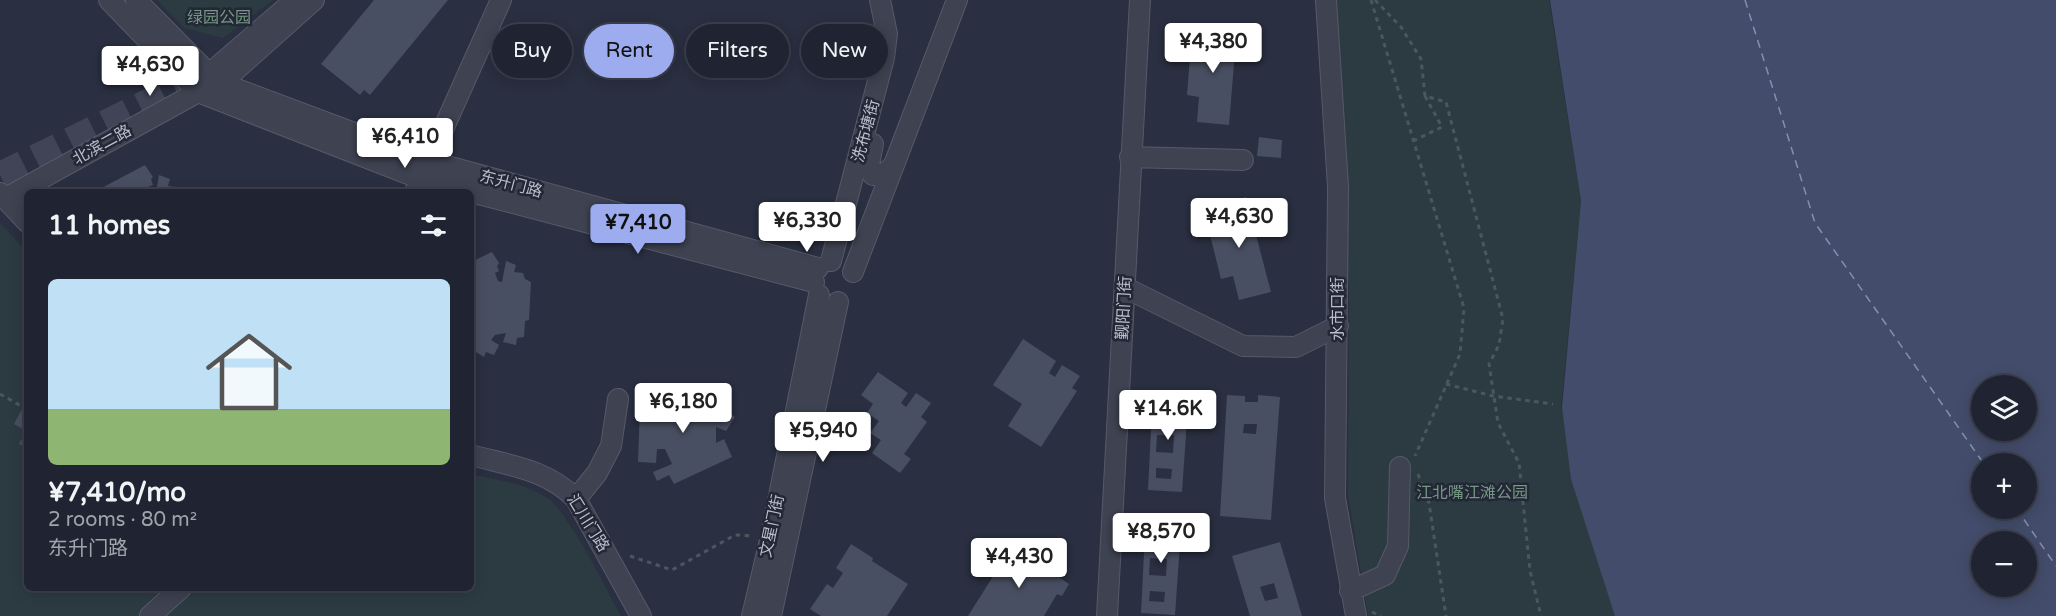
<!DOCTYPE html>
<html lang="en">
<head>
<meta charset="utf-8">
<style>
  body { margin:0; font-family:"Varela Round","Noto Sans SC",sans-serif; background:#282b39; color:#f1f3f6; height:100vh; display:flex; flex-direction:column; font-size:22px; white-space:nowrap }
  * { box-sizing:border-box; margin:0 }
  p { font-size:20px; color:#a2a4ab }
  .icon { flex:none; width:33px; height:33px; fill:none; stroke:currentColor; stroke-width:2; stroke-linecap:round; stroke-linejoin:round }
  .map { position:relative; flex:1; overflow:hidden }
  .side { position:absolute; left:24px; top:189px; width:450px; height:402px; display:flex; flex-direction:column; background:#202331; border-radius:9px; box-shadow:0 3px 15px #0003,0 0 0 2px #3d404d }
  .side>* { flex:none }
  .guide { position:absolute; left:492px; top:24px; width:570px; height:54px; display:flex; gap:12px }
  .fabs { position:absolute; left:1971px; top:375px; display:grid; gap:12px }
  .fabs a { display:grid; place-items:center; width:66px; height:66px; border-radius:50%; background:#202331; box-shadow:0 3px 15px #0003,0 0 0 2px #3d404d; font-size:30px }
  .price { position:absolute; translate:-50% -51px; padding:0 14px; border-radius:6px; background:#fff; color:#222; font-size:20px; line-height:39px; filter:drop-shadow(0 2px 3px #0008) }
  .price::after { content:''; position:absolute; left:50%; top:36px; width:18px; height:14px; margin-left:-9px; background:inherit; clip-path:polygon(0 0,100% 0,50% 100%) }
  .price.current { background:#9cacee; color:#111 }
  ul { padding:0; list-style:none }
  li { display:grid; align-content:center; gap:12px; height:318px; padding:0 24px }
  li span { display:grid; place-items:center; height:186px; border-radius:9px; color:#555 }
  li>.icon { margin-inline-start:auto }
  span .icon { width:108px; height:108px; fill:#fffc; stroke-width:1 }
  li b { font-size:26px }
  h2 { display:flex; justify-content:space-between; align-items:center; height:72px; padding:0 24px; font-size:26px }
  .chip { padding:0 21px; border-radius:27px; background:#202331; box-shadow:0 3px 15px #0003,0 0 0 2px #3d404d; font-size:21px; line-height:54px }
  .chip.current { background:#9cacee; color:#111 }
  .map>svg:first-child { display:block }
  .green { fill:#2c3b42 }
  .water { fill:#434c6a; fill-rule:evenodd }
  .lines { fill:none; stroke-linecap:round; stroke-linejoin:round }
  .ferry { stroke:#868faf; stroke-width:1.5; stroke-dasharray:8 6; stroke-linecap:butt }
  .building { fill:#494f62; fill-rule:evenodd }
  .major-tunnel { stroke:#404456; stroke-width:26; stroke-dasharray:26 13; stroke-linecap:butt }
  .minor-casing { stroke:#565a68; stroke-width:22 }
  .path { stroke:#4a585e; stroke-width:3; stroke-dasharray:4.5 4.5; stroke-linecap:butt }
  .minor { stroke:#3e4251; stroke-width:20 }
  .labels { text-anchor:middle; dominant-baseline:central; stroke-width:5; stroke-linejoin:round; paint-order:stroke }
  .park-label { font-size:16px; fill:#759984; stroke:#232736 }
  .street-label { font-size:16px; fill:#bbbecb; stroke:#232736 }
</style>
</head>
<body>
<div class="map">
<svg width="2056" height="616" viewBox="0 0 2056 616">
  <rect width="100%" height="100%" fill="#2a2f41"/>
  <path class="green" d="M 157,0 L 273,0 L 223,38 L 184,28 Z
    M 1321,0 L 1549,0 L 1581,202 L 1561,407 L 1596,460 L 1646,616 L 1368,616 L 1348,495 L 1349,293 L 1342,184 Z
    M 0,223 L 27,252 L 27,588 L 471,588 L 471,474 C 497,480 524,483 547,498 C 568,511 607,591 621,616 L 0,616 Z"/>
  <path class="water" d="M 1550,0 L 2056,0 L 2056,616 L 1615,616 L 1571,479 L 1562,407 L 1581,201 ZM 1982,386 L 2026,386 L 2026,430 L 1982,430 ZM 1982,464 L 2026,464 L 2026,508 L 1982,508 ZM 1982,542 L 2026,542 L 2026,586 L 1982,586 Z"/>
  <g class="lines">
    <path class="ferry" d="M 1745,0 L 1815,223 L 1984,464
      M 2016,508 L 2056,566"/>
  </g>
  <path class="building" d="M 374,0 L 448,0 L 370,95 L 364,90 L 360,95 L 321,64 Z
    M 1205,24 L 1237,27 L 1229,125 L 1197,122 L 1199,97 L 1187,95 L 1191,43 L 1203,44 Z
    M 1259,137 L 1282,140 L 1281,158 L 1257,156 Z
    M 145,165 L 153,177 L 151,179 L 153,185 L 148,187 L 150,192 L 94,192 Z
    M 159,175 L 170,179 L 168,186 L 176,187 L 178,192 L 156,192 Z
    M 1246,197 L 1271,292 L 1239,300 L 1233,276 L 1221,279 L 1208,227 L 1220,224 L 1215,205 Z
    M 492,252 L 499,263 L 497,266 L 499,271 L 495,273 L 498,281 L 502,282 L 506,261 L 516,265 L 514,272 L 523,273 L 525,279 L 531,282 L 529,320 L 525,321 L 524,337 L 517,338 L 516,345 L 503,342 L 506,333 L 495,335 L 491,340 L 499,345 L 494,355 L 486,352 L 484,357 L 471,349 L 471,262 Z
    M 1023,339 L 1056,361 L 1049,373 L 1055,377 L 1062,365 L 1080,376 L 1072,388 L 1077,391 L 1041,447 L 1008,426 L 1022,404 L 993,385 Z
    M 878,372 L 908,393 L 901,403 L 906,407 L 916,393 L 931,403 L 921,417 L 927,422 L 904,454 L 911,459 L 900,473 L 872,453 L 881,440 L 870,433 L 879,421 L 867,413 L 873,404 L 861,395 Z
    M 664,384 L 682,391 L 685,386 L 735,417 L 726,431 L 716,427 L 716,443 L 724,439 L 732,457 L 674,484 L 669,475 L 657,481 L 653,472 L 672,464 L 665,449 L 657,449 L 656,463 L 638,462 L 640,404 L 658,405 L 658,413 L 668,413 L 670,403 L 657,396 Z
    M 1153,390 L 1189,392 L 1182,492 L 1148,490 ZM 1158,400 L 1176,402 L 1175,420 L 1157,419 ZM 1157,435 L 1174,435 L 1173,453 L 1156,452 ZM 1156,468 L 1172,469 L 1171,479 L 1156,478 Z
    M 1227,395 L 1245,396 L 1245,402 L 1258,402 L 1258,395 L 1280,397 L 1271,520 L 1220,516 ZM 1244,424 L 1257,424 L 1256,434 L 1243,433 Z
    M 27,400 L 27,448 L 19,444 L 26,431 L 14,424 Z
    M 1146,513 L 1182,515 L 1175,615 L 1141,613 ZM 1151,524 L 1169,525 L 1168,544 L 1150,542 ZM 1150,558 L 1167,559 L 1166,576 L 1149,575 ZM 1150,591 L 1165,592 L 1164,602 L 1149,601 Z
    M 1280,542 L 1302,616 L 1250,616 L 1232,556 ZM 1274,583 L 1278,598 L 1265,601 L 1260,587 Z
    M 1014,543 L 1038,559 L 1030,572 L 1039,577 L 1045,568 L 1069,584 L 1062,596 L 1057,594 L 1044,616 L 968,616 Z
    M 851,544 L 873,558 L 872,561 L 908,584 L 887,616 L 821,616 L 810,609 L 827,584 L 833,588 L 843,573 L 836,568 Z"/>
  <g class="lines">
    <path class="major-tunnel" d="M 0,175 L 200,76 L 209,68"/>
    <g class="minor-casing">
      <path id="minor" d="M 109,0 L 198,92 L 421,179 L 470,192
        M 136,0 L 209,74 L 221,83 L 429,161 L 818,268
        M 1326,0 L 1338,187 L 1335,498 L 1356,616
        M 212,87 L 221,83 L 314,0
        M 873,144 L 869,164 L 873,175 L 884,174 L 893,166
        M 1130,157 L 1243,160
        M 415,192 L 501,0
        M 471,192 L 814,282
        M 0,193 L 27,222
        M 6,198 L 198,92 L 209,74 L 295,0
        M 831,261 L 884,58 L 887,34 L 880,0
        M 853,272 L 957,0
        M 1126,288 L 1243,346 L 1296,347 L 1338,326
        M 471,455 C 511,466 546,469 576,499 L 641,616
        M 576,499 L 597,473 L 611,446 L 618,399
        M 1350,591 L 1385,575 L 1398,546 L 1400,467
        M 150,616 L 181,588
        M 752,616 L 771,536 L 819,295
        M 771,616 L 838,302
        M 1107,616 L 1140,0"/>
    </g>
    <path class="path" d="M 1371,0 L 1464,308 L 1460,354 L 1415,456
      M 1375,0 L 1401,27 L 1421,59 L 1425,96 L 1446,102 L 1503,319 L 1499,345 L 1489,364 L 1498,423 L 1519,463 L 1530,571 L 1541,616
      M 1413,141 L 1442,127 L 1425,96
      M 1446,384 L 1493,396 L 1553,404
      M 0,394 L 23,407
      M 1418,474 L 1429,503 L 1446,616
      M 630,556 L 672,570 L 735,535 L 753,536
      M 1372,612 L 1381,616"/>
    <use href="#minor" class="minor"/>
  </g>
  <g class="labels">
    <g class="park-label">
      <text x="219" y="18">绿园公园</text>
      <text x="1472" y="493">江北嘴江滩公园</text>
    </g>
    <g class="street-label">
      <text transform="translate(866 131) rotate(-75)">洗布塘街</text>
      <text transform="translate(102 145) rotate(-29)">北滨二路</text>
      <text transform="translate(511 184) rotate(15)">东升门路</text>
      <text transform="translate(1124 308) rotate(-87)">觐阳门街</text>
      <text transform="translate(1338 309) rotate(-90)">水市口街</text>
      <text transform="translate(588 523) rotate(58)">汇川门路</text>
      <text transform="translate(772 526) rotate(-78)">文星门街</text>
    </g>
  </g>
</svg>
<div class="fabs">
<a><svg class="icon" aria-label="layers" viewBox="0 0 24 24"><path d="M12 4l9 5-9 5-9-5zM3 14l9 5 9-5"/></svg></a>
<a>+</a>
<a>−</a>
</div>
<b class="price" style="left:1213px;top:74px">¥4,380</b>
<b class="price" style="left:150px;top:97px">¥4,630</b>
<b class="price" style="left:405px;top:169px">¥6,410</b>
<b class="price" style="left:1239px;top:249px">¥4,630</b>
<b class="price" style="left:807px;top:253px">¥6,330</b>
<b class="price current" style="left:638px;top:255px">¥7,410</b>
<b class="price" style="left:683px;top:434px">¥6,180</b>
<b class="price" style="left:1168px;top:441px">¥14.6K</b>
<b class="price" style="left:823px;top:463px">¥5,940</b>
<b class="price" style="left:1161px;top:564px">¥8,570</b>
<b class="price" style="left:1019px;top:589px">¥4,430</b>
<div class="guide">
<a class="chip">Buy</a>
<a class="chip current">Rent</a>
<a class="chip">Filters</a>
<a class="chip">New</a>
</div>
<section class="side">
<h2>11 homes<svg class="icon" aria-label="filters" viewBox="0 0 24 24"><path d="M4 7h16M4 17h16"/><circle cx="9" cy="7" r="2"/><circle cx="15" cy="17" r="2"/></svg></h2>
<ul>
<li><span style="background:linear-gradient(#bfe0f5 70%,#8fb573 0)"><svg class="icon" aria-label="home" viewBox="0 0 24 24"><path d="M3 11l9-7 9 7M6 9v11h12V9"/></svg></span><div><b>¥7,410/mo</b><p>2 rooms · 80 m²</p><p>东升门路</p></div></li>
</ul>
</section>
</div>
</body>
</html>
